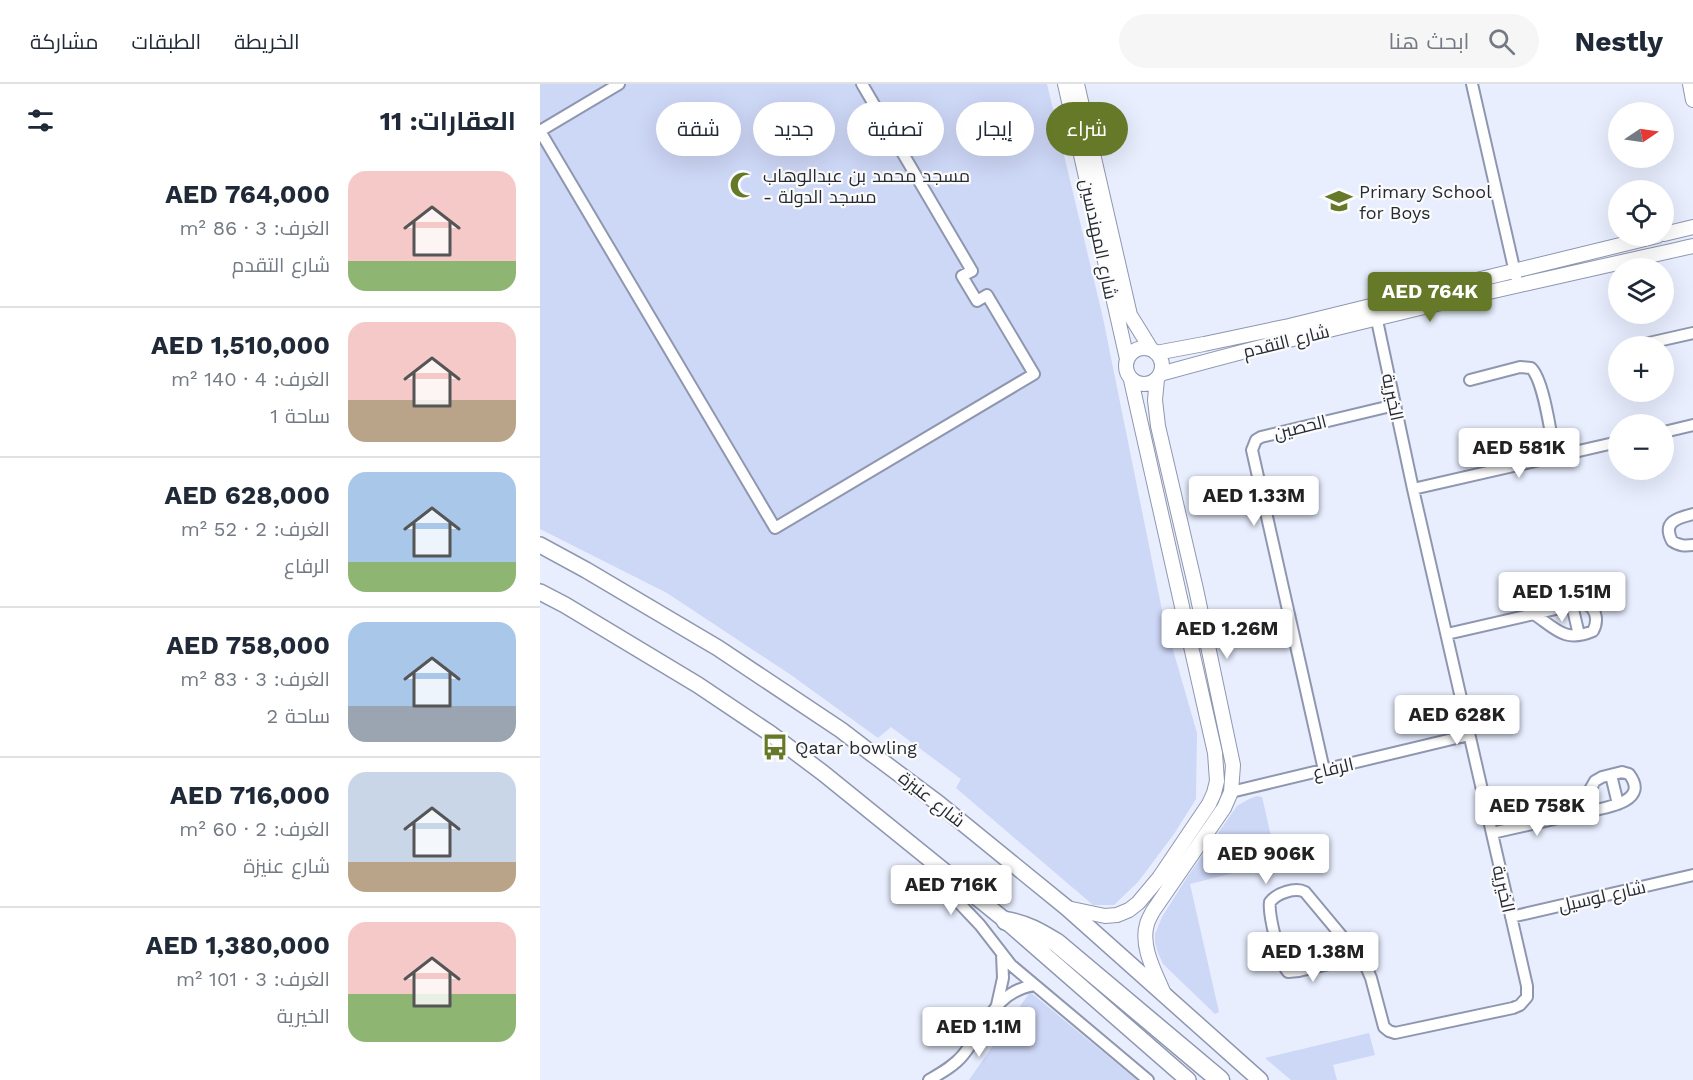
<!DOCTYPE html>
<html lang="ar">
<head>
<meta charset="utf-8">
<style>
  body { margin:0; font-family:"Work Sans",Cairo,sans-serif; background:#f6f6f7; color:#1f2937; direction:rtl; height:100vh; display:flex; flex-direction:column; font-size:22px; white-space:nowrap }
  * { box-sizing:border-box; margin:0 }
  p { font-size:20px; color:#747a83 }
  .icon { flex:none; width:33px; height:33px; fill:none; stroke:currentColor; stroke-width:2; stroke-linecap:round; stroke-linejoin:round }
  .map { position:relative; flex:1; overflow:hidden; direction:ltr }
  .side { display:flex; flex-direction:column; background:#fff; width:540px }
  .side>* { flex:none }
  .top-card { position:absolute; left:18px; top:18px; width:570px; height:54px; direction:rtl; display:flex; gap:12px }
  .needle { width:39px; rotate:77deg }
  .controls { position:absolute; left:1068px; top:18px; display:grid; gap:12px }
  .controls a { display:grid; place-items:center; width:66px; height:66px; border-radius:50%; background:#fff; box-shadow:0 6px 24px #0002; font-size:30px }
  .price { position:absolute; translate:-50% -51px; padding:0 14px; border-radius:6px; background:#fff; color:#222; font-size:20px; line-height:39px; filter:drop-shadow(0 2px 3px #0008) }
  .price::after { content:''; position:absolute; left:50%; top:36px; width:18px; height:14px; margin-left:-9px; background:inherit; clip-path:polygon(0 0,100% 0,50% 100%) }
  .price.active { background:#667928; color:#fff }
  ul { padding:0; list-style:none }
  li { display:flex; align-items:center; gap:18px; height:150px; padding:0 24px }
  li+li { border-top:2px solid #e0e1e3 }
  li span { display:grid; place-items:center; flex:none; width:168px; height:120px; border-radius:18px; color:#555 }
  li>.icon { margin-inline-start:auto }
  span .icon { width:72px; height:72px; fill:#fffc; stroke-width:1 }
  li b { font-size:26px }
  h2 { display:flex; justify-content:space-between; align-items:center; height:72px; padding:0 24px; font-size:26px }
  .pill { padding:0 21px; border-radius:27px; background:#fff; box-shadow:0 6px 24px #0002; font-size:21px; line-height:54px }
  .pill.active { background:#667928; color:#fff }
  header { display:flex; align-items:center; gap:36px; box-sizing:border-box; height:84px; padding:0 30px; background:#fff; border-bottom:2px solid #e0e1e3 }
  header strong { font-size:28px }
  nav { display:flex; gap:33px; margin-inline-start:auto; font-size:21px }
  .search { width:420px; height:54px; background:#f6f6f7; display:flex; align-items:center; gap:15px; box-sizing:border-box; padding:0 21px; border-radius:33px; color:#747a83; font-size:22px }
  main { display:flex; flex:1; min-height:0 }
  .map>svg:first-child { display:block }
  .green { fill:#cdd7f6 }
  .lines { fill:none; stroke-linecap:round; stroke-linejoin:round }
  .street-casing { stroke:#8f97b0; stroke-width:14 }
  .secondary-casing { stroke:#8f97b0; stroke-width:16 }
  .primary-casing { stroke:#8f97b0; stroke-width:18 }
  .highway-casing { stroke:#8f97b0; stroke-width:21 }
  .street { stroke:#fff; stroke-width:10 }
  .secondary { stroke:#fff; stroke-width:14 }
  .primary { stroke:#fff; stroke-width:15 }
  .highway { stroke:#fff; stroke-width:18 }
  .labels { text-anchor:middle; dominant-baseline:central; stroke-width:4.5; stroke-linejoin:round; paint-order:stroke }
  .poi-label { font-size:18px; fill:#262a33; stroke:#fbfbfb; text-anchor:start }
  .street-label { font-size:18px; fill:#262a33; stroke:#fbfbfb }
</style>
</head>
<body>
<header>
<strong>Nestly</strong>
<div class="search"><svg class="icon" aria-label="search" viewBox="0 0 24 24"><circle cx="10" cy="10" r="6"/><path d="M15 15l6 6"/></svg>ابحث هنا</div>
<nav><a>الخريطة</a><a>الطبقات</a><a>مشاركة</a></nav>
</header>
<main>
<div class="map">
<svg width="1153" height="996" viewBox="0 0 1153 996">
  <rect width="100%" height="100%" fill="#e8eefe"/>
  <path class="green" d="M 0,0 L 507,0 L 563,234 L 623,531 L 657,649 L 656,715 L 634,750 L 598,798 L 574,821 L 553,821 L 416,704 L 421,695 L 351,643 L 338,654 L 251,591 L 127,509 L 0,445 Z
    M 717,712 L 722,713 L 737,778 L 650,800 L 679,928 L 675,930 L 623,880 L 618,869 L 615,859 L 615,850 L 622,833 L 648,792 L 697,722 L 709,715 Z
    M 490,908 L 597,996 L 429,996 Z
    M 829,949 L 835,971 L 793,981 L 797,996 L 751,996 L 725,974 Z"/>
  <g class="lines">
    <g class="street-casing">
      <path id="street" d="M 79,0 L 0,47 L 235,444 L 494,290 L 447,211 L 437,217 L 422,192 L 432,187 L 322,0
        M 932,0 L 976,193
        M 1100,261 L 1153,249
        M 930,296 L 980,283 L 991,284 C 1004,296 1011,352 1015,372
        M 1124,348 L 1153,341
        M 873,405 L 1078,358
        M 1153,430 C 1137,434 1122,438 1132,457 C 1139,462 1145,462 1153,461
        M 1042,519 C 1056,521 1059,536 1053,547 C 1025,559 1016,545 994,530 Z
        M 1032,521 L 1039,551
        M 907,550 L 994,530
        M 784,686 L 712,366 L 716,356 L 721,353 L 855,321
        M 1082,688 L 1089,690 C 1113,721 1055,725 1036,730 L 1055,697 L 1062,693 Z
        M 1071,691 L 1078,720
        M 691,708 L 929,651
        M 952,749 L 1036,730
        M 391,776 L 403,802 L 440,841 L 471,881 L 608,996
        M 971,833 L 1153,791
        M 819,873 L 759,887 L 748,888 C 740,880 728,829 730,818 C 737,809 755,803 765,808 L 825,880 L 831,894 L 844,943 L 849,947 L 855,949 L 973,924 L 980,921 L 987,913 L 987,902 L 873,405 L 835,227
        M 457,921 L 463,894 L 462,870
        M 389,996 C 401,989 414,982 423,971 C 446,943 454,908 494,901"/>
    </g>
    <g class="secondary-casing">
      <path id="secondary" d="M 525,0 L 587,275
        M 537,0 L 590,231 L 611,265
        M 1150,0 L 1153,16
        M 1124,150 L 1153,143
        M586 282a18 18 0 1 1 36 0a18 18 0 1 1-36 0Z
        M 616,269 L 664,260 L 749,242 L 1117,152
        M 620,290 C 796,241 975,202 1153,162
        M 617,295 L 615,316 L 618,342 L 656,505 L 693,681 L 691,708 L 684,724 L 613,827 C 611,831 608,836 607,840 C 600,863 616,890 624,910
        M 527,824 L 565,832 L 577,831 L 589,826 L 598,819 L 619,794 L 669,720 L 674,709 L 677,697 L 675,669 L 591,296"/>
    </g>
    <g class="primary-casing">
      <path id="primary" d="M 0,461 L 46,486 L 178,564 L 301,646 L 331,669 L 398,719 L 527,824 L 720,996
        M 0,508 L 25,521 L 158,601 L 231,650 L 283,689 L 466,837 L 648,996"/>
    </g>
    <g class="highway-casing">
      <path id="highway" d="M 466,837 C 487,841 499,848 517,859 L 680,996"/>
    </g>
    <use href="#street" class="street"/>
    <use href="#secondary" class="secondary"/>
    <use href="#primary" class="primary"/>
    <use href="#highway" class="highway"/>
  </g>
  <defs>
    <g id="mosque-bare" transform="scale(2.07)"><path d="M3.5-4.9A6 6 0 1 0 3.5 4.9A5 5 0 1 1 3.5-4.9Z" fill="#667928" stroke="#fbfbfb" stroke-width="2.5" paint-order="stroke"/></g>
    <g id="school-bare" transform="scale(2.07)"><path d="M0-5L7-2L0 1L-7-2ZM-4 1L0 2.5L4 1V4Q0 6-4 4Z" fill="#667928" stroke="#fbfbfb" stroke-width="2.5" paint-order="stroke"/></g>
    <g id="bus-bare" transform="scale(2.07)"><path d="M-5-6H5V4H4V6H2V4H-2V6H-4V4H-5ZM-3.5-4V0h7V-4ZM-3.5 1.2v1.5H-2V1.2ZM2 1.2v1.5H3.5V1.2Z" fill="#667928" stroke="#fbfbfb" stroke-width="2.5" paint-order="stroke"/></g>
  </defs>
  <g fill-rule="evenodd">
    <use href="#mosque-bare" x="203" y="101"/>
    <use href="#school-bare" x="799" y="117"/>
    <use href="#bus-bare" x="235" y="663"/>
  </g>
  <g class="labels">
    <g class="poi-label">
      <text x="223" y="91">مسجد محمد بن عبدالوهاب<tspan x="223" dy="21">- مسجد الدولة</tspan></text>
      <text x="819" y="107">Primary School<tspan x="819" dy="21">for Boys</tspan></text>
      <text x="255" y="663">Qatar bowling</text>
    </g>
    <g class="street-label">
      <text transform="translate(559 155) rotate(78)">شارع المهندسين</text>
      <text transform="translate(746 257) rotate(-14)">شارع التقدم</text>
      <text transform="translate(853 313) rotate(78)">الخيرية</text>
      <text transform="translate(760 343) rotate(-14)">الحصين</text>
      <text transform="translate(793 684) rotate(-13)">الرفاع</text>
      <text transform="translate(392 715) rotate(38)">شارع عنيزة</text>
      <text transform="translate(964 805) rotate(77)">الخيرية</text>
      <text transform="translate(1062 812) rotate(-13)">شارع لوسيل</text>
    </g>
  </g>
</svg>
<div class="controls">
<a><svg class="needle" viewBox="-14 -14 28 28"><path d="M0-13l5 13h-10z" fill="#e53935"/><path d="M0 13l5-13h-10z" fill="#747a83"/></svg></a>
<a><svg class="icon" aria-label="locate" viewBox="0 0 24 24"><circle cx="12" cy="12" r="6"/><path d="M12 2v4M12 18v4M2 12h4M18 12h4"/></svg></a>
<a><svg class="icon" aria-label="layers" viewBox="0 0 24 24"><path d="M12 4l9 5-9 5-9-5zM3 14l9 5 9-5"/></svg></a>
<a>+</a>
<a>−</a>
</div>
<b class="price active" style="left:890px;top:239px">AED 764K</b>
<b class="price" style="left:979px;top:395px">AED 581K</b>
<b class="price" style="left:714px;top:443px">AED 1.33M</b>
<b class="price" style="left:1022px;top:539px">AED 1.51M</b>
<b class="price" style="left:687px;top:576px">AED 1.26M</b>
<b class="price" style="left:917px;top:662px">AED 628K</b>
<b class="price" style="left:997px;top:753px">AED 758K</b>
<b class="price" style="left:726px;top:801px">AED 906K</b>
<b class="price" style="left:411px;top:832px">AED 716K</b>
<b class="price" style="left:773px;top:899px">AED 1.38M</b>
<b class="price" style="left:439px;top:974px">AED 1.1M</b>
<div class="top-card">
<a class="pill active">شراء</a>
<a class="pill">إيجار</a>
<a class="pill">تصفية</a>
<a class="pill">جديد</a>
<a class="pill">شقة</a>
</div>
</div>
<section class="side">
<h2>العقارات: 11<svg class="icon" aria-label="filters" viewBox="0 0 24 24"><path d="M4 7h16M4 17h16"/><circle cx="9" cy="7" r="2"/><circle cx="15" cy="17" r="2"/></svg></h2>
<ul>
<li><span style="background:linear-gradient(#f6c9c9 75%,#8fb573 0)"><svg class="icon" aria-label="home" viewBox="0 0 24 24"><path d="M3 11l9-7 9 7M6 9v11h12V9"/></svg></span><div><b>AED 764,000</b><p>الغرف: 3 · 86 m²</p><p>شارع التقدم</p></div></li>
<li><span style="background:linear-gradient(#f6c9c9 65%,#b9a48a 0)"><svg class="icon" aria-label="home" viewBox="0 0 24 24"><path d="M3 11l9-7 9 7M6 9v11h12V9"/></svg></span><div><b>AED 1,510,000</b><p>الغرف: 4 · 140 m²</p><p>ساحة 1</p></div></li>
<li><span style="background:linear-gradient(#a9c7e8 75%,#8fb573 0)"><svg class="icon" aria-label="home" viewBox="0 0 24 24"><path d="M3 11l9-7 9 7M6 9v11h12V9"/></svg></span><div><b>AED 628,000</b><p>الغرف: 2 · 52 m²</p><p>الرفاع</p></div></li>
<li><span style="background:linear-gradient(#a9c7e8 70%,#9aa5b1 0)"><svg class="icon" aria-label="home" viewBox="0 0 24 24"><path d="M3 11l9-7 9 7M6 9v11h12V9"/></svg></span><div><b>AED 758,000</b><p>الغرف: 3 · 83 m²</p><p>ساحة 2</p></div></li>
<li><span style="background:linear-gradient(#c9d6e8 75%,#b9a48a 0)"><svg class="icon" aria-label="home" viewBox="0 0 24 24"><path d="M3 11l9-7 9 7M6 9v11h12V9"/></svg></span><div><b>AED 716,000</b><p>الغرف: 2 · 60 m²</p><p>شارع عنيزة</p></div></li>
<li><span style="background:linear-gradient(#f6c9c9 60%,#8fb573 0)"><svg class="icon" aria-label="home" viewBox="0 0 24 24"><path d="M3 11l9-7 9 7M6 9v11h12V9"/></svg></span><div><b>AED 1,380,000</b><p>الغرف: 3 · 101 m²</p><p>الخيرية</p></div></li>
</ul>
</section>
</main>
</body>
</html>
